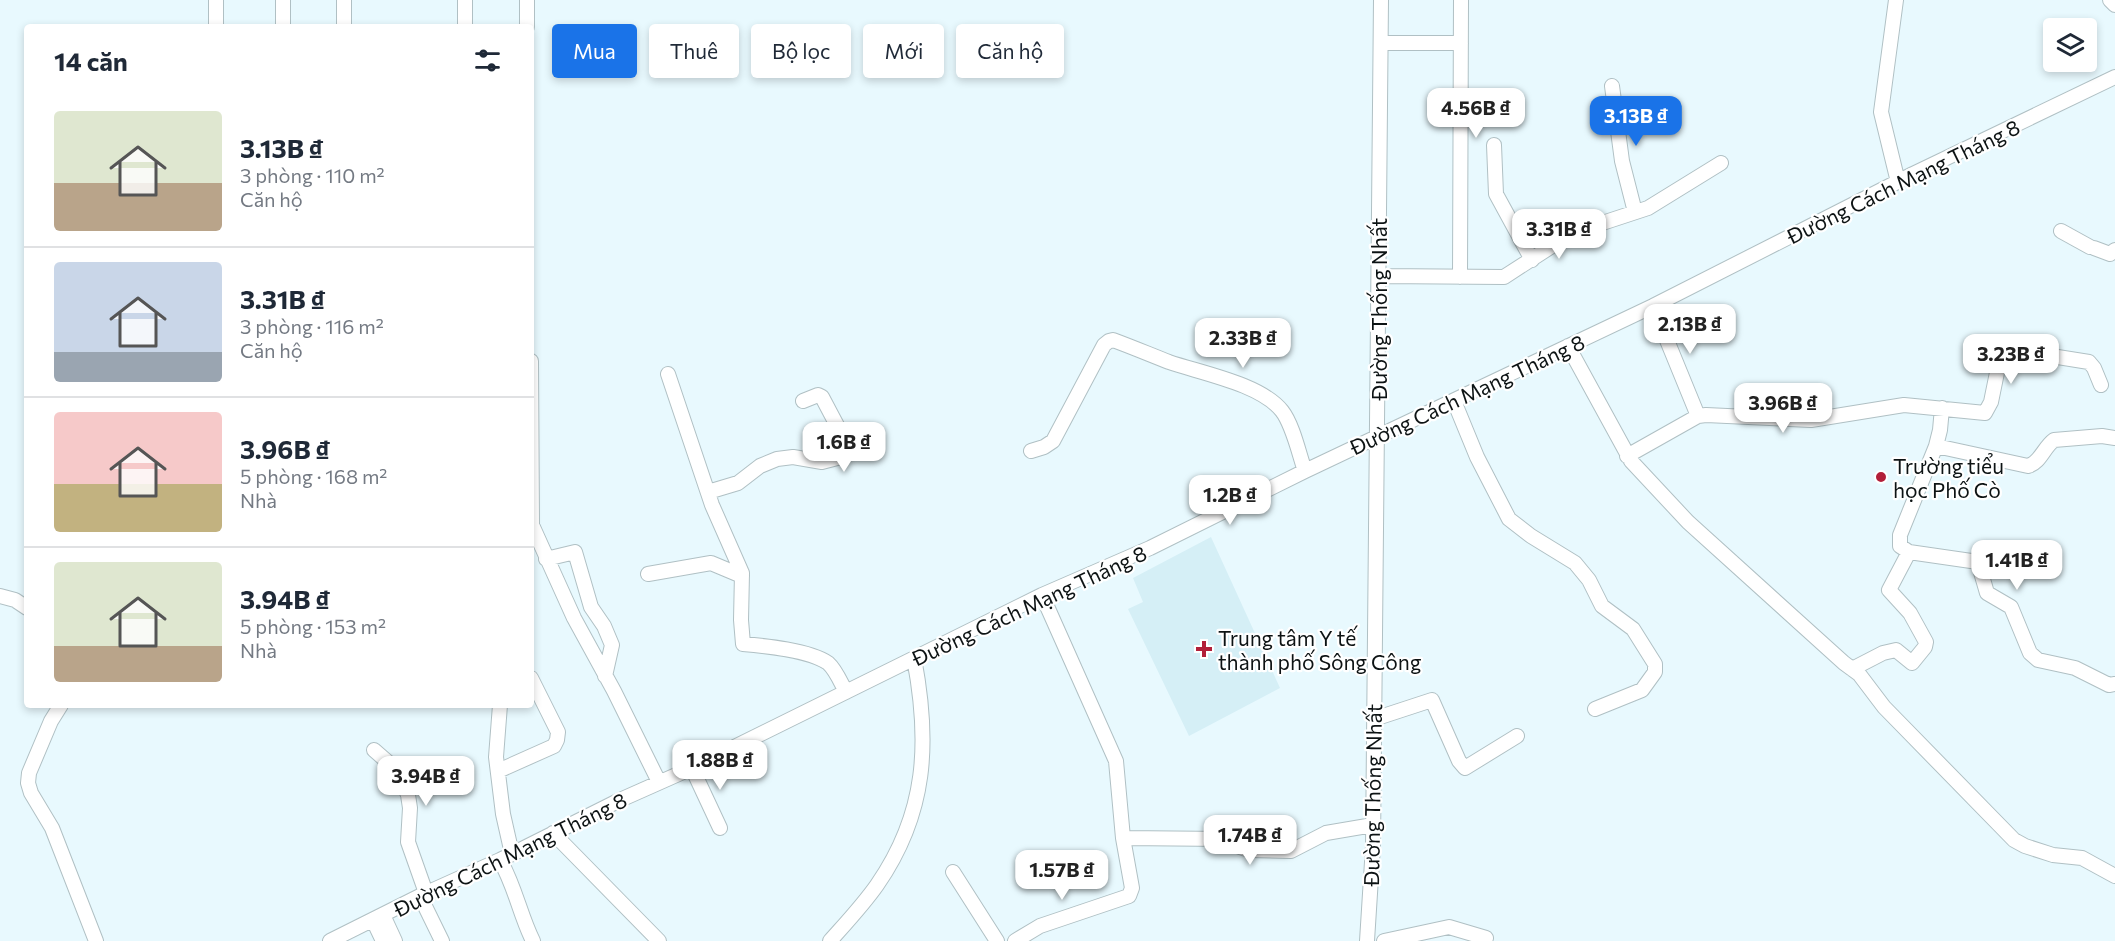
<!DOCTYPE html>
<html lang="vi">
<head>
<meta charset="utf-8">
<style>
  body { margin:0; font-family:Commissioner,sans-serif; background:#f2f2f3; color:#1f2937; height:100vh; display:flex; flex-direction:column; font-size:22px; white-space:nowrap }
  * { box-sizing:border-box; margin:0 }
  p { font-size:20px; color:#747a83 }
  .icon { flex:none; width:33px; height:33px; fill:none; stroke:currentColor; stroke-width:2; stroke-linecap:round; stroke-linejoin:round }
  .map { position:relative; flex:1; overflow:hidden }
  .side { position:absolute; left:24px; top:24px; width:510px; height:684px; display:flex; flex-direction:column; background:#fff; border-radius:6px; box-shadow:0 3px 9px #0003 }
  .side>* { flex:none }
  .hud { position:absolute; left:552px; top:24px; width:570px; height:54px; display:flex; gap:12px }
  .buttons { position:absolute; left:2043px; top:18px; display:grid; gap:12px }
  .buttons a { display:grid; place-items:center; width:54px; height:54px; border-radius:6px; background:#fff; box-shadow:0 3px 9px #0003; font-size:30px }
  .price { position:absolute; translate:-50% -51px; padding:0 14px; border-radius:12px; background:#fff; color:#222; font-size:20px; line-height:39px; filter:drop-shadow(0 2px 3px #0008) }
  .price::after { content:''; position:absolute; left:50%; top:36px; width:18px; height:14px; margin-left:-9px; background:inherit; clip-path:polygon(0 0,100% 0,50% 100%) }
  .price.on { background:#1a73e8; color:#fff }
  ul { padding:0; list-style:none }
  li { display:flex; align-items:center; gap:18px; height:150px; padding:0 30px }
  li+li { border-top:2px solid #e0e1e3 }
  li span { display:grid; place-items:center; flex:none; width:168px; height:120px; border-radius:6px; color:#555 }
  li>.icon { margin-inline-start:auto }
  span .icon { width:72px; height:72px; fill:#fffc; stroke-width:1 }
  li b { font-size:26px }
  h2 { display:flex; justify-content:space-between; align-items:center; height:72px; padding:0 30px; font-size:26px }
  .pill { padding:0 21px; border-radius:6px; background:#fff; box-shadow:0 3px 9px #0003; font-size:21px; line-height:54px }
  .pill.on { background:#1a73e8; color:#fff }
  .map>svg:first-child { display:block }
  .built { fill:#d5eff6 }
  .lines { fill:none; stroke-linecap:round; stroke-linejoin:round }
  .minor-casing { stroke:#b0c0c4; stroke-width:16 }
  .minor { stroke:#fff; stroke-width:14 }
  .poi-dot { fill:#b21f39; stroke:#fff; stroke-width:2 }
  .labels { text-anchor:middle; dominant-baseline:central; stroke-width:4.5; stroke-linejoin:round; paint-order:stroke }
  .street-label { font-size:21px; fill:#0d1314; stroke:#fff }
  .poi-label { font-size:21px; fill:#0d1314; stroke:#fff; text-anchor:start }
</style>
</head>
<body>
<div class="map">
<svg width="2115" height="941" viewBox="0 0 2115 941">
  <rect width="100%" height="100%" fill="#e8f9fe"/>
  <path class="built" d="M 1211,537 L 1280,688 L 1189,736 L 1128,609 L 1143,602 L 1133,578 Z"/>
  <g class="lines">
    <g class="minor-casing">
      <path id="minor" d="M 216,0 L 216,27
        M 283,0 L 283,27
        M 465,0 L 465,27
        M 1896,0 L 1881,112 L 1898,182
        M 2110,0 L 2115,5
        M 344,27 L 344,0
        M 527,27 L 527,0
        M 1381,43 L 1461,43
        M 1612,86 L 1622,161 L 1635,212
        M 1494,145 L 1496,194 L 1532,260
        M 2061,231 L 2090,247
        M 2094,248 L 2110,254 L 2115,250
        M 1379,276 L 1504,277 L 1572,233 L 1648,208 L 1721,163
        M 1460,277 L 1461,0
        M 1653,306 L 1698,416
        M 1568,346 L 1631,461 L 1688,522 L 1844,663 L 1859,674 L 1884,707 L 2014,840 L 2025,846 L 2053,855 L 2082,858 L 2115,876
        M 531,361 L 532,525 L 574,618 L 614,691 L 659,782
        M 668,374 L 712,505 L 742,573 L 741,620 L 743,644 C 765,646 809,650 828,663 C 836,670 841,683 846,692
        M 1454,401 L 1477,457 L 1509,519 L 1531,536 L 1575,563 L 1589,580 L 1602,606 L 1633,629 L 1655,664 L 1655,672 L 1642,690 L 1595,709
        M 1942,408 L 1940,430 L 1936,446 L 1900,535 L 1900,546 L 1909,552 L 1978,562 L 1987,593 L 2011,607 L 2030,653 L 2038,660 L 2075,668 L 2109,685 L 2115,684
        M 1936,446 L 2028,466 C 2040,463 2044,447 2054,440 L 2102,436 L 2115,438
        M 1031,451 L 1044,447 L 1053,441 L 1104,345 L 1109,341 L 1113,340 C 1132,347 1151,355 1169,362 C 1201,373 1261,384 1282,411 C 1293,425 1299,454 1305,471
        M 1627,456 L 1698,416 L 1706,415 L 1811,420 L 1904,405 L 1985,413 L 1991,402 L 2002,348 L 2089,362 L 2094,368 L 2101,385
        M 708,492 L 738,483 L 760,466 L 777,459 L 793,457 L 822,462 L 845,456 L 841,433 L 822,397 L 818,395 L 803,401
        M 546,559 L 575,552 L 591,607 L 604,626 L 612,645 L 605,676
        M 648,574 L 711,563 L 742,576
        M 0,596 L 15,600 L 27,608
        M 1852,669 L 1883,653 L 1896,650 L 1912,663 L 1925,647 L 1926,642 L 1910,613 L 1889,590 L 1909,552
        M 61,705 L 51,721 L 29,773 L 28,783 L 31,793 L 52,828 L 96,941
        M 500,705 L 496,757 L 503,814 L 512,854
        M 1374,719 L 1432,700 L 1459,761 L 1465,768 L 1517,736
        M 374,750 L 398,771 L 408,795 L 410,808 L 408,842 L 426,893
        M 692,768 L 720,828
        M 498,771 L 554,746 L 557,740 L 558,732 L 531,678
        M 553,833 L 659,941
        M 1123,838 L 1225,839 L 1232,840 L 1237,846 L 1249,850 L 1291,851 L 1326,833 L 1373,825
        M 500,860 C 515,886 520,915 533,941
        M 953,872 L 997,941
        M 420,896 L 442,941
        M 383,915 L 395,941
        M 373,920 L 383,941
        M 330,941 L 420,896 L 500,860 L 620,800 L 692,768 L 1042,595 L 1150,548 L 1305,471 L 1653,306 L 1913,174 L 2115,77
        M 830,941 C 846,923 863,905 877,885 C 927,813 930,742 914,658
        M 1015,941 L 1040,926 L 1126,897 L 1129,896 L 1132,888 L 1123,838 L 1116,761 L 1042,595
        M 1367,941 L 1373,846 L 1381,0
        M 1384,941 L 1449,927 L 1486,938"/>
    </g>
    <use href="#minor" class="minor"/>
  </g>
  <g class="poi-dot">
    <circle cx="1881" cy="477" r="6"/>
    <path d="M1201 640h6v6h6v6h-6v6h-6v-6h-6v-6h6z"/>
  </g>
  <g class="labels">
    <g class="street-label">
      <text transform="translate(1903 181) rotate(-26)">Đường Cách Mạng Tháng 8</text>
      <text transform="translate(1378 309) rotate(-90)">Đường Thống Nhất</text>
      <text transform="translate(1467 394) rotate(-25)">Đường Cách Mạng Tháng 8</text>
      <text transform="translate(1029 605) rotate(-25)">Đường Cách Mạng Tháng 8</text>
      <text transform="translate(1372 795) rotate(-89)">Đường Thống Nhất</text>
      <text transform="translate(510 854) rotate(-26)">Đường Cách Mạng Tháng 8</text>
    </g>
    <g class="poi-label">
      <text x="1893" y="465">Trường tiểu<tspan x="1893" dy="24">học Phố Cò</tspan></text>
      <text x="1218" y="637">Trung tâm Y tế<tspan x="1218" dy="24">thành phố Sông Công</tspan></text>
    </g>
  </g>
</svg>
<div class="buttons">
<a><svg class="icon" aria-label="layers" viewBox="0 0 24 24"><path d="M12 4l9 5-9 5-9-5zM3 14l9 5 9-5"/></svg></a>
</div>
<b class="price" style="left:1476px;top:139px">4.56B ₫</b>
<b class="price on" style="left:1636px;top:147px">3.13B ₫</b>
<b class="price" style="left:1559px;top:260px">3.31B ₫</b>
<b class="price" style="left:1690px;top:355px">2.13B ₫</b>
<b class="price" style="left:1243px;top:369px">2.33B ₫</b>
<b class="price" style="left:2011px;top:385px">3.23B ₫</b>
<b class="price" style="left:1783px;top:434px">3.96B ₫</b>
<b class="price" style="left:844px;top:473px">1.6B ₫</b>
<b class="price" style="left:1230px;top:526px">1.2B ₫</b>
<b class="price" style="left:2017px;top:591px">1.41B ₫</b>
<b class="price" style="left:720px;top:791px">1.88B ₫</b>
<b class="price" style="left:426px;top:807px">3.94B ₫</b>
<b class="price" style="left:1250px;top:866px">1.74B ₫</b>
<b class="price" style="left:1062px;top:901px">1.57B ₫</b>
<div class="hud">
<a class="pill on">Mua</a>
<a class="pill">Thuê</a>
<a class="pill">Bộ lọc</a>
<a class="pill">Mới</a>
<a class="pill">Căn hộ</a>
</div>
<section class="side">
<h2>14 căn<svg class="icon" aria-label="filters" viewBox="0 0 24 24"><path d="M4 7h16M4 17h16"/><circle cx="9" cy="7" r="2"/><circle cx="15" cy="17" r="2"/></svg></h2>
<ul>
<li><span style="background:linear-gradient(#dfe7d0 60%,#b9a48a 0)"><svg class="icon" aria-label="home" viewBox="0 0 24 24"><path d="M3 11l9-7 9 7M6 9v11h12V9"/></svg></span><div><b>3.13B ₫</b><p>3 phòng · 110 m²</p><p>Căn hộ</p></div></li>
<li><span style="background:linear-gradient(#c9d6e8 75%,#9aa5b1 0)"><svg class="icon" aria-label="home" viewBox="0 0 24 24"><path d="M3 11l9-7 9 7M6 9v11h12V9"/></svg></span><div><b>3.31B ₫</b><p>3 phòng · 116 m²</p><p>Căn hộ</p></div></li>
<li><span style="background:linear-gradient(#f6c9c9 60%,#c2b280 0)"><svg class="icon" aria-label="home" viewBox="0 0 24 24"><path d="M3 11l9-7 9 7M6 9v11h12V9"/></svg></span><div><b>3.96B ₫</b><p>5 phòng · 168 m²</p><p>Nhà</p></div></li>
<li><span style="background:linear-gradient(#dfe7d0 70%,#b9a48a 0)"><svg class="icon" aria-label="home" viewBox="0 0 24 24"><path d="M3 11l9-7 9 7M6 9v11h12V9"/></svg></span><div><b>3.94B ₫</b><p>5 phòng · 153 m²</p><p>Nhà</p></div></li>
</ul>
</section>
</div>
</body>
</html>
